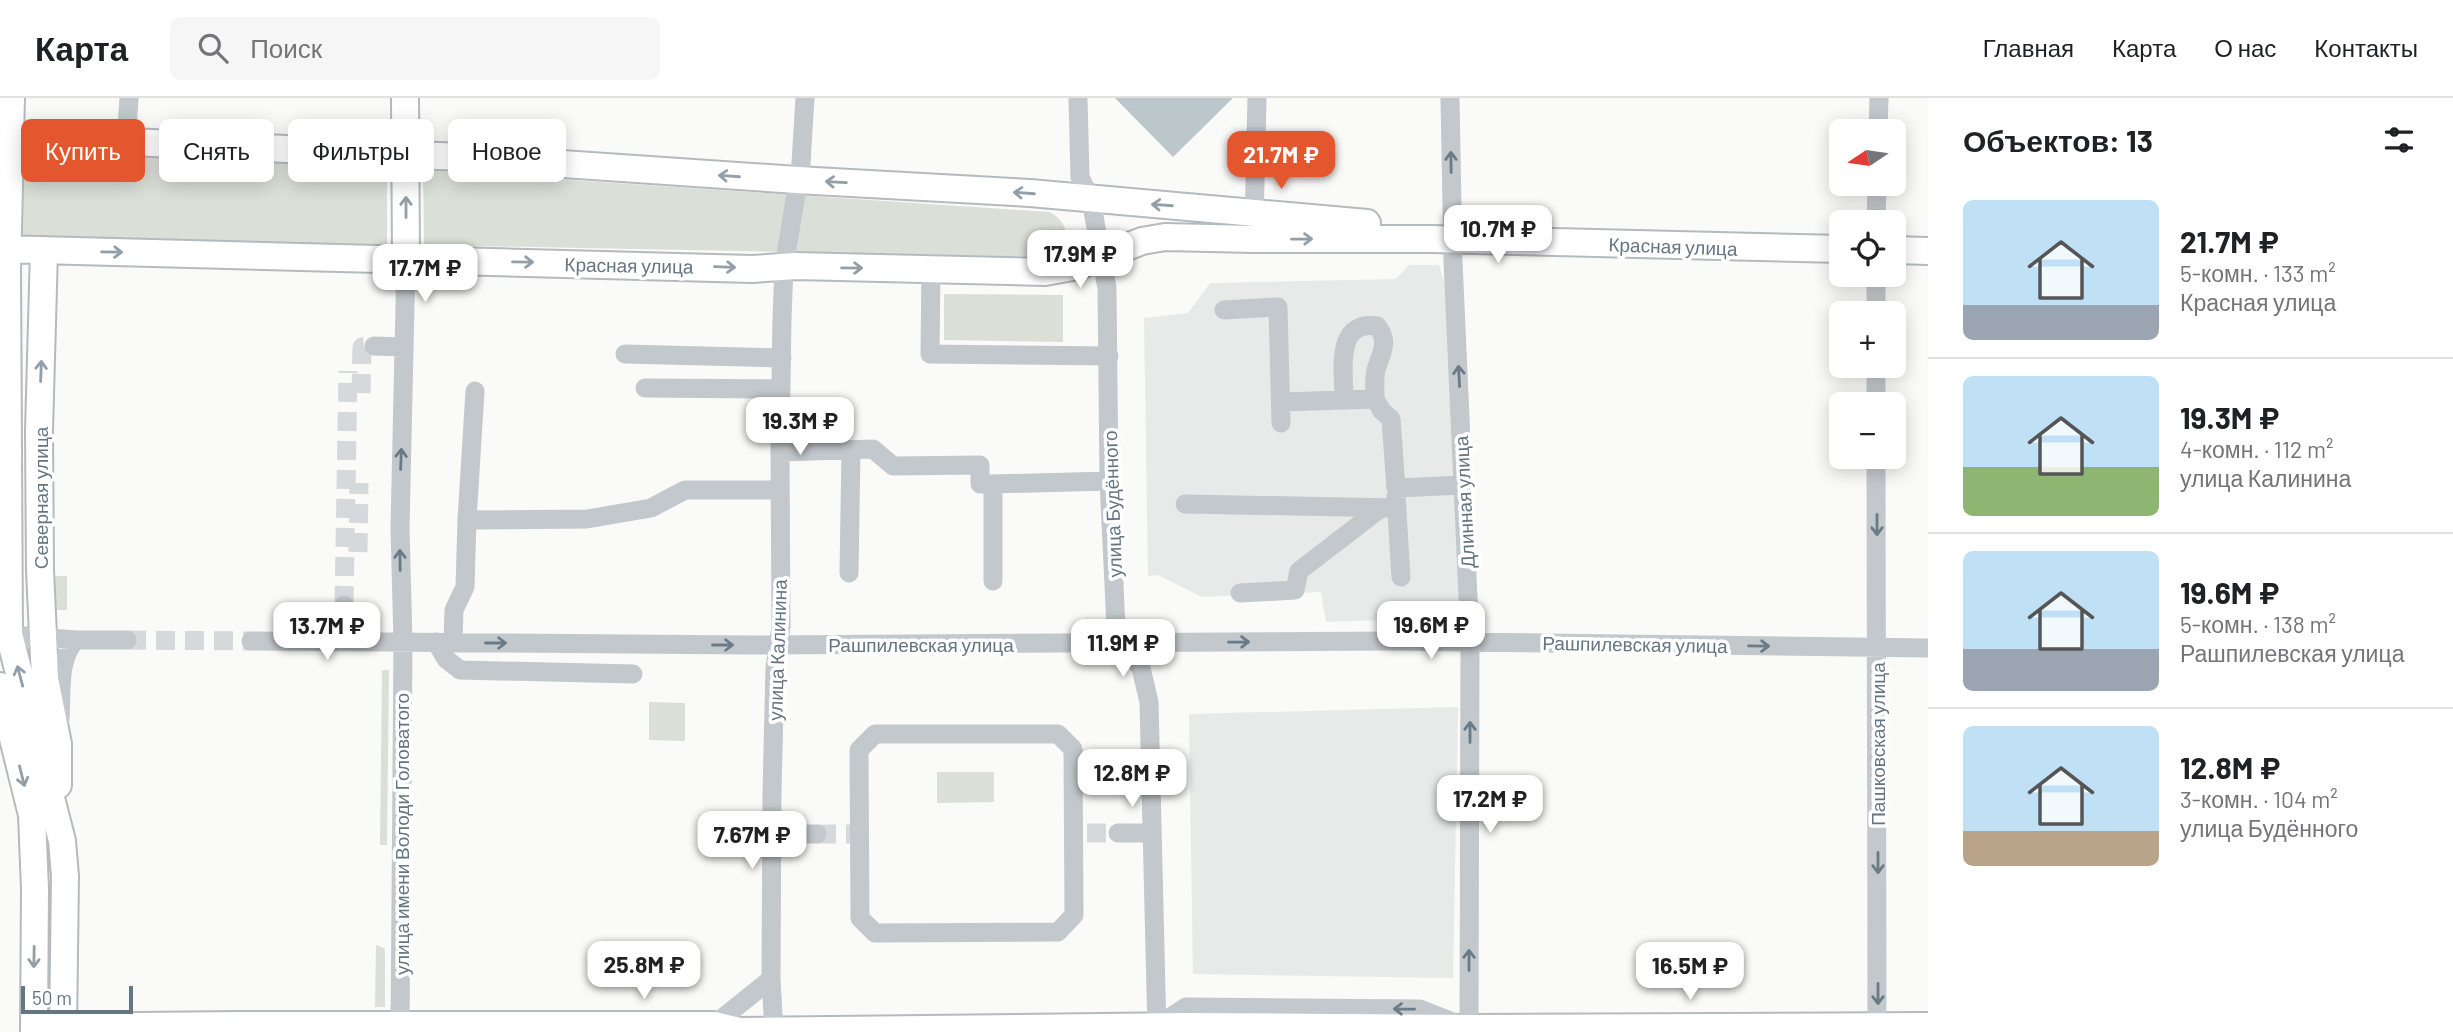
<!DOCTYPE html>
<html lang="ru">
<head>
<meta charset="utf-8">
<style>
  body { margin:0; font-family:Barlow,sans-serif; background:#f6f6f6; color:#202124; height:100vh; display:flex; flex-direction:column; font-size:26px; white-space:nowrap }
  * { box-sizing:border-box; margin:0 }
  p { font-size:23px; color:#757577 }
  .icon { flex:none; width:38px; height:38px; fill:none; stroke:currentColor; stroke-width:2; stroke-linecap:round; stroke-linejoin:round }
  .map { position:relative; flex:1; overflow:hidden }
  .panel { display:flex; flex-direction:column; background:#fff; width:525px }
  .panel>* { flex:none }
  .guide { position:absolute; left:21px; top:21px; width:665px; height:63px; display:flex; gap:14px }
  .needle { width:46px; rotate:257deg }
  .tools { position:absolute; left:1829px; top:21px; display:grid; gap:14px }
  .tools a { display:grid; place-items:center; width:77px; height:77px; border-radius:10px; background:#fff; box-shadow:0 4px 18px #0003; font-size:35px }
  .scale { position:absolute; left:21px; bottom:18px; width:112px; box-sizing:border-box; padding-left:7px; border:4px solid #657683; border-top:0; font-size:19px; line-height:24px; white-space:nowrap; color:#657683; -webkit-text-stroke:5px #fff; paint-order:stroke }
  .price { position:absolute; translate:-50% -60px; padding:0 16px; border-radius:14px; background:#fff; color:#222; font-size:23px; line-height:46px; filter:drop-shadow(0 2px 4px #0008) }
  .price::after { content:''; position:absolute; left:50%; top:42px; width:21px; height:16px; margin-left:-10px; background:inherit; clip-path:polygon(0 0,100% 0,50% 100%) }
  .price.current { background:#e4572e; color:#fff }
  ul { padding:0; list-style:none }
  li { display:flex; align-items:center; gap:21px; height:175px; padding:0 35px }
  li+li { border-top:2px solid #e0e0e0 }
  li span { display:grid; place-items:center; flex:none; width:196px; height:140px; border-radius:10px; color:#555 }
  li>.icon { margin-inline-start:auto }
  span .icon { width:84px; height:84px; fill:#fffc; stroke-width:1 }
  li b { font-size:30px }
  h2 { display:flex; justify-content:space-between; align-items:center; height:84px; padding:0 35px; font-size:30px }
  .chip { padding:0 24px; border-radius:10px; background:#fff; box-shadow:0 4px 18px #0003; font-size:24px; line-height:63px }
  .chip.current { background:#e4572e; color:#fff }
  header { display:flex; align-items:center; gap:42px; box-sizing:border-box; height:98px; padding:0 35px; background:#fff; border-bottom:2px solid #e0e0e0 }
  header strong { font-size:33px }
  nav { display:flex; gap:38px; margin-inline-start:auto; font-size:24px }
  .search { width:490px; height:63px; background:#f6f6f6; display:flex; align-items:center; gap:18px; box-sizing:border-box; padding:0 24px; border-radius:10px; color:#757577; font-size:26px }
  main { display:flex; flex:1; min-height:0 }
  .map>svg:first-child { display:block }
  .built { fill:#e8e9e9 }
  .green { fill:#dadfd7 }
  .water { fill:#bbc7cb }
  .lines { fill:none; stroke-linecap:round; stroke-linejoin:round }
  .minor-tunnel { stroke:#d5d9db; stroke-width:19; stroke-dasharray:19 10; stroke-linecap:butt }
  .major-casing { stroke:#b5babe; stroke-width:30 }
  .minor { stroke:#c3c8cc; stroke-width:19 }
  .major { stroke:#fff; stroke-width:26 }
  .oneway { stroke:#6a7a87 }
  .oneway2 { stroke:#939fa8 }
  .labels { text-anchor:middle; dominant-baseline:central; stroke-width:7; stroke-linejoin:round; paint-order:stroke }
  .street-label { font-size:19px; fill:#657683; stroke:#fff }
</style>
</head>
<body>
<header>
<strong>Карта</strong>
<div class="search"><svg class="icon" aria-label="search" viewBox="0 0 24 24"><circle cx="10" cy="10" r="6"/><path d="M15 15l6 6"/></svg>Поиск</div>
<nav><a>Главная</a><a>Карта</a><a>О нас</a><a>Контакты</a></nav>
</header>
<main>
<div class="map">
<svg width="1928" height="934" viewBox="0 0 1928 934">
  <rect width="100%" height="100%" fill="#fafaf8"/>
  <path class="built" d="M 1409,167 L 1439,167 L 1446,190 L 1461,519 L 1326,524 L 1321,494 L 1202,499 L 1158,477 L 1148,478 L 1144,220 L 1188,215 L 1210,185 L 1396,181 Z
    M 1458,609 L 1453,880 L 1193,876 L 1189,616 Z"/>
  <path class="green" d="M 21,52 L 387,69 L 387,149 L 21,137 Z
    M 423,72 L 1049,114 C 1071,124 1072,149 1050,159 L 424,147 Z
    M 13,180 L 22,180 L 23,506 L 14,506 Z
    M 944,196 L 1063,197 L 1063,244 L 944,242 Z
    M 50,478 L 67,478 L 67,512 L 50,512 Z
    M 382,572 L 389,572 L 387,747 L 380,747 Z
    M 649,604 L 685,605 L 685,643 L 649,642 Z
    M 937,674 L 994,674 L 994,704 L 937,705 Z
    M 376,847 L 384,850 L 385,853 L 385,909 L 375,909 Z"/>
  <path class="water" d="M 1115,0 L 1233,0 L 1173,59 Z"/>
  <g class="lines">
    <path class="minor-tunnel" d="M 361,295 L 362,249 L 374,248
      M 358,454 L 359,385
      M 344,507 L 348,273
      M 127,542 L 251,543
      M 1087,735 L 1118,735
      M 817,736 L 850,736"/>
    <g class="major-casing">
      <path id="major" d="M 11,0 L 7,174 L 9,536 L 62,743 L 65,778 L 63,934
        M 405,0 L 406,162
        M 0,38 L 461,59 L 797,82 L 1030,95 L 1367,125
        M 0,151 L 752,171 L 796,168 L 1045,174 L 1078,168 L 1142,143 L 1165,139 L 1253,141 L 1431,141 L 1841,151
        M 44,152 L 39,333 L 40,472 L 45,581 L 58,646 L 58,687
        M 1894,152 L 1928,153
        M 0,588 L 32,717 L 35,791 L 34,934
        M 34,929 L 240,927 L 714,927 L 739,933 L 1186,928 L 1469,930 L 1928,928"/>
    </g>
    <path class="minor" d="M 1078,0 L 1080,79 L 1091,102 L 1107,190 L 1109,383 L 1116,529 L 1122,546 L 1141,570 L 1149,604 L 1157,934
      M 1450,0 L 1453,163 L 1470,544 L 1469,934
      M 1878,33 L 1879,0
      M 126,45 L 129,0
      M 1876,124 L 1877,86
      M 1254,126 L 1257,0
      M 931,171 L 930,256 L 1109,258
      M 1876,177 L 1876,215
      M 1224,212 L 1278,209 L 1281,325
      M 374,248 L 404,249
      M 625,256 L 782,260
      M 1876,268 L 1876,306
      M 645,290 L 781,291
      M 475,293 L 467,422 L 587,421 L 651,410 L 685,392 L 780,392
      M 1344,302 C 1344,274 1334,222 1377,228 C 1390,244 1381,255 1376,272 C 1374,280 1375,292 1375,301
      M 1282,304 L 1375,301 L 1382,313 L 1391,321 L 1396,390 L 1463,387
      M 780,354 L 873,351 L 893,368 L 980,367 L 980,386 L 993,386
      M 1876,359 L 1877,934
      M 1396,398 L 1401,479
      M 1185,406 L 1397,410
      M 849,475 L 851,352
      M 993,483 L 993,386 L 1109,383
      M 1240,495 L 1295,492 L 1299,473 L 1381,410
      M 344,507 L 345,525 L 356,544
      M 0,536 L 76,542 L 127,542
      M 251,543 L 751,547 L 1391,543 L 1928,550
      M 436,544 L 446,561 L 460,572 L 633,576
      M 453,544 L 454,512 L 465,489 L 467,422
      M 60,621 C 62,596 57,561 76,542
      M 875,636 L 1058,636 L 1073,651 L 1074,817 L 1058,834 L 875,835 L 860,820 L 859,652 Z
      M 1118,735 L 1152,735
      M 773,736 L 817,736
      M 714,927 L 771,881
      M 1157,928 L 1186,909 L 1420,911 L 1458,926
      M 400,934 L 403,544 L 400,430 L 406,162
      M 774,934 L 771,881 L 772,694 L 775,569 L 781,529 L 780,354 L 782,220 L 784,169 L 801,65 L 805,0"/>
    <use href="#major" class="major"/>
  </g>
  <defs><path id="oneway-shaft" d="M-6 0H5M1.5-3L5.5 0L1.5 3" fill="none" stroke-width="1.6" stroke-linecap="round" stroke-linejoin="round" transform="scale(1.75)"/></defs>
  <g class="oneway">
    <use href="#oneway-shaft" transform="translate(1451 64) rotate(-91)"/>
    <use href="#oneway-shaft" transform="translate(1459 278) rotate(-93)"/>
    <use href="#oneway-shaft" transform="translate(401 361) rotate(-88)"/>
    <use href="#oneway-shaft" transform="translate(1877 427) rotate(90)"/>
    <use href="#oneway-shaft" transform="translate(400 462) rotate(-91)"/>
    <use href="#oneway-shaft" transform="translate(1239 544) rotate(-1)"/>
    <use href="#oneway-shaft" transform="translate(496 545)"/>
    <use href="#oneway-shaft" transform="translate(723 547)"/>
    <use href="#oneway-shaft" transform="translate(1759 548) rotate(1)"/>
    <use href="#oneway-shaft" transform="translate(1470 634) rotate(-90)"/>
    <use href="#oneway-shaft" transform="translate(1878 765) rotate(90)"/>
    <use href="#oneway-shaft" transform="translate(1469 862) rotate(-90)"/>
    <use href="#oneway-shaft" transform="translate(1878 896) rotate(90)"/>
    <use href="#oneway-shaft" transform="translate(1404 911) rotate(-179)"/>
  </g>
  <g class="oneway2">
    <use href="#oneway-shaft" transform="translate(729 78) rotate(-176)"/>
    <use href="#oneway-shaft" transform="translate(836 84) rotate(-177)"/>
    <use href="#oneway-shaft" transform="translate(1024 95) rotate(-176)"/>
    <use href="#oneway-shaft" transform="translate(1162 107) rotate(-176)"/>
    <use href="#oneway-shaft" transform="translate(406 109) rotate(-90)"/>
    <use href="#oneway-shaft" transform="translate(1302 141) rotate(-1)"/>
    <use href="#oneway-shaft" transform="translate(112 154) rotate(1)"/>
    <use href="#oneway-shaft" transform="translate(523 164) rotate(1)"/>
    <use href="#oneway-shaft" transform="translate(725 169) rotate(2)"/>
    <use href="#oneway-shaft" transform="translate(852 170) rotate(1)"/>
    <use href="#oneway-shaft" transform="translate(41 273) rotate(-88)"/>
    <use href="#oneway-shaft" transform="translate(20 578) rotate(-105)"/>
    <use href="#oneway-shaft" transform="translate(22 678) rotate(76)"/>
    <use href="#oneway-shaft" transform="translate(34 859) rotate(91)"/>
  </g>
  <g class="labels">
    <g class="street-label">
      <text transform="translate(1673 148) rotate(2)">Красная улица</text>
      <text transform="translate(629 167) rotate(1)">Красная улица</text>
      <text transform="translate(40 400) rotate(-90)">Северная улица</text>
      <text transform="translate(1464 404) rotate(-93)">Длинная улица</text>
      <text transform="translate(1112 406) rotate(-92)">улица Будённого</text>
      <text x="921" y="546">Рашпилевская улица</text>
      <text transform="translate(1635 546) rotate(1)">Рашпилевская улица</text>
      <text transform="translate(777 552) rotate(-88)">улица Калинина</text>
      <text transform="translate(1877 646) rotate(-90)">Пашковская улица</text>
      <text transform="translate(401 736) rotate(-90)">улица имени Володи Головатого</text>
    </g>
  </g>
</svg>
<div class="tools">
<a><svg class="needle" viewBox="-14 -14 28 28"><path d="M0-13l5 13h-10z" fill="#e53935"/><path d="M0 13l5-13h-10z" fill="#757577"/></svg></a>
<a><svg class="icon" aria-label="locate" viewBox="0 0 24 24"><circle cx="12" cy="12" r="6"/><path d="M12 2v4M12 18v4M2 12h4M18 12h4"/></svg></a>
<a>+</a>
<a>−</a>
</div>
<div class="scale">50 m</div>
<b class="price current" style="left:1281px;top:93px">21.7M ₽</b>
<b class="price" style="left:1498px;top:167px">10.7M ₽</b>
<b class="price" style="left:1080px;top:192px">17.9M ₽</b>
<b class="price" style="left:425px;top:206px">17.7M ₽</b>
<b class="price" style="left:800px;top:359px">19.3M ₽</b>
<b class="price" style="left:1431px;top:563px">19.6M ₽</b>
<b class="price" style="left:327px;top:564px">13.7M ₽</b>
<b class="price" style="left:1123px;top:581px">11.9M ₽</b>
<b class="price" style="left:1132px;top:711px">12.8M ₽</b>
<b class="price" style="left:1490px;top:737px">17.2M ₽</b>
<b class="price" style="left:752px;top:773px">7.67M ₽</b>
<b class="price" style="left:644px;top:903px">25.8M ₽</b>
<b class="price" style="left:1690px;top:904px">16.5M ₽</b>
<div class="guide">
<a class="chip current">Купить</a>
<a class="chip">Снять</a>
<a class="chip">Фильтры</a>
<a class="chip">Новое</a>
</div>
</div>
<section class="panel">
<h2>Объектов: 13<svg class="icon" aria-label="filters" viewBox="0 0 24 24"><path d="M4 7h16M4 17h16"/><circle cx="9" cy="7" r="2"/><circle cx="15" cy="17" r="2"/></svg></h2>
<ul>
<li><span style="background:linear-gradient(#bfe0f5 75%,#9aa5b1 0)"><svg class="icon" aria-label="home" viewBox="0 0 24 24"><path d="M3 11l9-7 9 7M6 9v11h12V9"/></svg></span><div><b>21.7M ₽</b><p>5-комн. · 133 m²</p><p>Красная улица</p></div></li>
<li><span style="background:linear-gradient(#bfe0f5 65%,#8fb573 0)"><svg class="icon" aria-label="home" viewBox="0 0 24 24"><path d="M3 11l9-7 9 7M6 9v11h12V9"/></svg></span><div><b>19.3M ₽</b><p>4-комн. · 112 m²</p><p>улица Калинина</p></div></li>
<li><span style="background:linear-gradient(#bfe0f5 70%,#9aa5b1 0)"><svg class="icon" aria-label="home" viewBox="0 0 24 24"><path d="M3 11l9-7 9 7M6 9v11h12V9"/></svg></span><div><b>19.6M ₽</b><p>5-комн. · 138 m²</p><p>Рашпилевская улица</p></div></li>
<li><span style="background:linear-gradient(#bfe0f5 75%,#b9a48a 0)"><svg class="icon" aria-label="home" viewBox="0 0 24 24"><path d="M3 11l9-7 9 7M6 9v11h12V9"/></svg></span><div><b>12.8M ₽</b><p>3-комн. · 104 m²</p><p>улица Будённого</p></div></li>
</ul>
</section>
</main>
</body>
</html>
